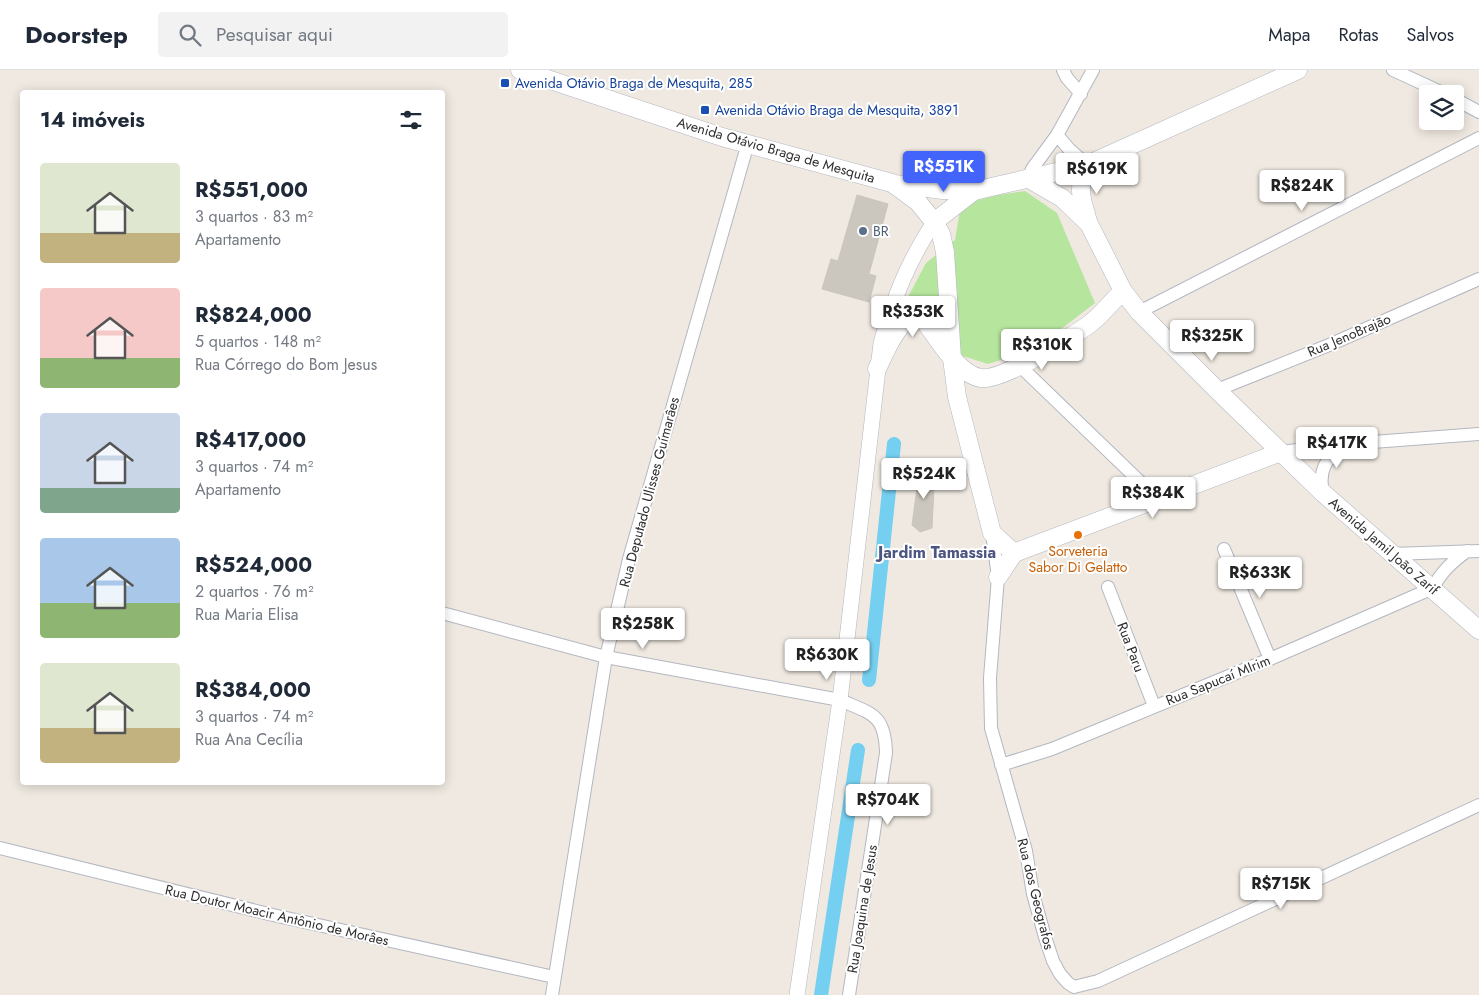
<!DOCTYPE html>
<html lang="pt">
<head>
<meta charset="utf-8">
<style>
  body { margin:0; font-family:Jost,sans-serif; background:#f2f2f3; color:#1f2937; height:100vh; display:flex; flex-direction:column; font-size:19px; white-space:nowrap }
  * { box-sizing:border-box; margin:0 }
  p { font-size:16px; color:#747a83 }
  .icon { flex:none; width:28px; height:28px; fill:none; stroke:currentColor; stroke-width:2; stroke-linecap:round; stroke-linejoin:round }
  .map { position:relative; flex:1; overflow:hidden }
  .drawer { position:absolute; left:20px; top:20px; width:425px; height:695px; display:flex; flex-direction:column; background:#fff; border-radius:5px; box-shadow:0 2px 12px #0003 }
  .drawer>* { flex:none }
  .tools { position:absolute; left:1419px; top:15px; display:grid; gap:10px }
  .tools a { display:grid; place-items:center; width:45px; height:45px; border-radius:5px; background:#fff; box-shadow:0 2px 12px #0003; font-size:25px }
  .price { position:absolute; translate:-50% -42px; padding:0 11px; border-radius:5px; background:#fff; color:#222; font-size:16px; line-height:32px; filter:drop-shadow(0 1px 2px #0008) }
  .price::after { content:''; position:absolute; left:50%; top:30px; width:15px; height:11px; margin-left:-8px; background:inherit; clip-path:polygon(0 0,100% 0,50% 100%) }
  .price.active { background:#4264fb; color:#fff }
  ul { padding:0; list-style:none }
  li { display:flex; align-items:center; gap:15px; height:125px; padding:0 20px }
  li span { display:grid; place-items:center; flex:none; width:140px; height:100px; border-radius:5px; color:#555 }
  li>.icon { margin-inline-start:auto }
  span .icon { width:60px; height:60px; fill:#fffc; stroke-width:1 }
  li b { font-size:21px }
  h2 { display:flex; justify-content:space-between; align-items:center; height:60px; padding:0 20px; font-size:21px }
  header { display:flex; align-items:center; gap:30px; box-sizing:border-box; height:70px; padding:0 25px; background:#fff; border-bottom:1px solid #e0e1e3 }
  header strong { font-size:24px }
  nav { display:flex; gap:28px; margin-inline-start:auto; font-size:18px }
  .search { width:350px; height:45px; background:#f2f2f3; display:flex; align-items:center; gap:12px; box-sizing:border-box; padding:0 18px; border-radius:5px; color:#747a83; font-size:19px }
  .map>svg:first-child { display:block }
  .green { fill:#b6e59e }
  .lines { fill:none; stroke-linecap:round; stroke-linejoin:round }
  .canal { stroke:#75cff0; stroke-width:14 }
  .building { fill:#cbc7bf; stroke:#cbc5ba }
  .minor-casing { stroke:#b4b7c1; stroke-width:14 }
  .tertiary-casing { stroke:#b4b7c1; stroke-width:16 }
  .secondary-casing { stroke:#b4b7c1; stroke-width:19 }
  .minor { stroke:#fff; stroke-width:12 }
  .tertiary { stroke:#fff; stroke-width:15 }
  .secondary { stroke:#fff; stroke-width:18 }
  .transit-dot { fill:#1a4fb4; stroke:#fff; stroke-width:2 }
  .service-dot { fill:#5c6f8a; stroke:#fff; stroke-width:2 }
  .food-dot { fill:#e8710a; stroke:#fff; stroke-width:2 }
  .labels { text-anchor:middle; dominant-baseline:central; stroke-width:4; stroke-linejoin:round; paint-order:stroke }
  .transit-label { font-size:14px; fill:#164399; stroke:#fff; text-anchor:start }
  .street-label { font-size:14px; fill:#2e2e2e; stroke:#fff }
  .service-label { font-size:14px; fill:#4e5e75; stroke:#fff; text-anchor:start }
  .food-label { font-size:14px; fill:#c56008; stroke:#fff }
  .quarter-label { font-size:16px; font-weight:bold; fill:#4d5680; stroke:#fff }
</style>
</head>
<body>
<header>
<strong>Doorstep</strong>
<div class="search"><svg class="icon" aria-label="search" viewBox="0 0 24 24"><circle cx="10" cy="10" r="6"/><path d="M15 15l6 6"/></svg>Pesquisar aqui</div>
<nav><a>Mapa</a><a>Rotas</a><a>Salvos</a></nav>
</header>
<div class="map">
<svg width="1479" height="925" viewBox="0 0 1479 925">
  <rect width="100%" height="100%" fill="#efe9e1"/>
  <path class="green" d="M 1025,121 L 1057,143 L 1095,233 L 1035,279 L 988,294 L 963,286 L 938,253 L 908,227 L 926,193 L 955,170 L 959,146 L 959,135 L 998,125 Z"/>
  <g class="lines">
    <path class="canal" d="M 869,610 L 894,374
      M 821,925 L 858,680"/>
  </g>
  <path class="building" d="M 857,125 L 888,134 L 869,204 L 876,206 L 869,232 L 822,219 L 831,189 L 838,191 Z
    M 920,396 L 925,398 L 935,398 L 932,458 L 920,462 L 912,455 Z"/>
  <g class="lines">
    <g class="minor-casing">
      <path id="minor" d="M 1063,0 L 1067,8 L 1081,24
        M 1393,0 L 1445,24
        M 1455,29 L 1479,42
        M 1057,65 L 1069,79 L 1087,95
        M 1029,109 L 1032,99 L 1057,65 L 1093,0
        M 1139,242 L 1479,68
        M 1020,296 L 1159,430
        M 1217,320 L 1329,275 L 1479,209
        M 1281,382 L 1346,374 L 1479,364
        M 1323,423 C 1318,400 1326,388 1344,375
        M 992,463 L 998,507 L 990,608 L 991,658 L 1026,781 L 1033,824 L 1045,867 L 1053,891 L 1060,904 L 1068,913 L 1074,917 L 1098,911 L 1479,735
        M 1224,479 L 1270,589
        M 1392,484 L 1479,481
        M 1108,517 L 1154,636
        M 442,543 L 606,587 L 840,630 C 872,644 885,644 886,683 L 849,925
        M 1001,695 L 1052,679 L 1270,589 L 1433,518 C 1441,502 1452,492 1467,481
        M 0,778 L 273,845 L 554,907
        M 552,925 L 606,587 L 629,489 L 748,73"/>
    </g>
    <g class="tertiary-casing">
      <path id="tertiary" d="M 797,925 L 840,630 L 881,273 C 894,227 908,192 934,152"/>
    </g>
    <g class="secondary-casing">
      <path id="secondary" d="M 520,0 L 722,67 L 892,113 L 918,132 L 934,152 L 941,164 L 945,182 L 952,288 L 957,327 L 992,463 L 1014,483
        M 1087,95 C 1077,118 1081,128 1088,151
        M 1029,109 L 1062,128 L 1089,154 L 1123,221 L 1139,242 L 1217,320 L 1323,423 L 1479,560
        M 895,114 L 943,120 L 974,121 L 1087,95 L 1298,0
        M 934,152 L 974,121
        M 877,299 C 885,283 898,247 917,247 L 925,252 C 938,268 958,305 981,308 C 1002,311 1068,269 1087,256 C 1100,247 1111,232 1123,221
        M 1014,483 L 1281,382
        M 998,507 L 1014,483"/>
    </g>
    <use href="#minor" class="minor"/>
    <use href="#tertiary" class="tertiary"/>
    <use href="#secondary" class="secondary"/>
  </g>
  <g class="transit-dot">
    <rect x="500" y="8" width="10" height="10" rx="2.5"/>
    <rect x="700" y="35" width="10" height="10" rx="2.5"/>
  </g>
  <circle class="service-dot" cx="863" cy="161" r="5"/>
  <circle class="food-dot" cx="1078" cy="465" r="5"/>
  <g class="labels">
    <g class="transit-label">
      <text x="515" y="13">Avenida Otávio Braga de Mesquita, 285</text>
      <text x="715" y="40">Avenida Otávio Braga de Mesquita, 3891</text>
    </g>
    <g class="street-label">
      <text transform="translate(776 80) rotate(16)">Avenida Otávio Braga de Mesquita</text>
      <text transform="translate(1349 265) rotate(-23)">Rua JenoBrajão</text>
      <text transform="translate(649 422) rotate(-75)">Rua Deputado Ulisses Guímarâes</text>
      <text transform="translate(1384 476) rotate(41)">Avenida Jamil João Zarif</text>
      <text transform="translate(1131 577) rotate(69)">Rua Paru</text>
      <text transform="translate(1218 610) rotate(-22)">Rua Sapucaí MIrim</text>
      <text transform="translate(1036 824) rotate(76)">Rua dos Geografos</text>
      <text transform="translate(862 839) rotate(-81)">Rua Joaquina de Jesus</text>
      <text transform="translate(277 845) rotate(13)">Rua Doutor Moacir Antônio de Morâes</text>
    </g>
    <g class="service-label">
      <text x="873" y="161">BR</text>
    </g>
    <g class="food-label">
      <text x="1078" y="481">Sorveteria<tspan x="1078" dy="16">Sabor Di Gelatto</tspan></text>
    </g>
    <g class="quarter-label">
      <text x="937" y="482">Jardim Tamassia</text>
    </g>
  </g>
</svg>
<div class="tools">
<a><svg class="icon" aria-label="layers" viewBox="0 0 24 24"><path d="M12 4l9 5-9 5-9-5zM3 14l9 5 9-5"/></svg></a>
</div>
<b class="price active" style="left:944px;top:123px">R$551K</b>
<b class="price" style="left:1097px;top:125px">R$619K</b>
<b class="price" style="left:1302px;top:142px">R$824K</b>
<b class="price" style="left:913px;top:268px">R$353K</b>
<b class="price" style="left:1212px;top:292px">R$325K</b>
<b class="price" style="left:1042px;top:301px">R$310K</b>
<b class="price" style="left:1337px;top:399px">R$417K</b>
<b class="price" style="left:924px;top:430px">R$524K</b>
<b class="price" style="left:1153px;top:449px">R$384K</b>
<b class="price" style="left:1260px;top:529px">R$633K</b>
<b class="price" style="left:643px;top:580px">R$258K</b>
<b class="price" style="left:827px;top:611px">R$630K</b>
<b class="price" style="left:888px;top:756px">R$704K</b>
<b class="price" style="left:1281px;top:840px">R$715K</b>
<section class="drawer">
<h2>14 imóveis<svg class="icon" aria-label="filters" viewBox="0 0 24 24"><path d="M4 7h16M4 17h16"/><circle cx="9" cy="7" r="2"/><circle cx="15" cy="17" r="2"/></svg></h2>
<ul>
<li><span style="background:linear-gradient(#dfe7d0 70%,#c2b280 0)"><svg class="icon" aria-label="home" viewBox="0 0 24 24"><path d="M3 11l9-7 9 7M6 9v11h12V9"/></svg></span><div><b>R$551,000</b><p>3 quartos · 83 m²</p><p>Apartamento</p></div></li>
<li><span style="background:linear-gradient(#f6c9c9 70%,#8fb573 0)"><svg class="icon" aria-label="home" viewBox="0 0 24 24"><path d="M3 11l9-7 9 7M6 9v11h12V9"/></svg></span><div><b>R$824,000</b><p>5 quartos · 148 m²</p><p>Rua Córrego do Bom Jesus</p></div></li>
<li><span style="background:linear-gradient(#c9d6e8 75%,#7fa58c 0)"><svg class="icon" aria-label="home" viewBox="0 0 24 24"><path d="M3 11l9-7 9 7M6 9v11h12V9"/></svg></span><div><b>R$417,000</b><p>3 quartos · 74 m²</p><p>Apartamento</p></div></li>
<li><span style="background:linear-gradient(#a9c7e8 65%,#8fb573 0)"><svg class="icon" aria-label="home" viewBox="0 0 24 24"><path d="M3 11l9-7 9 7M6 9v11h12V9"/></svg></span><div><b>R$524,000</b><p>2 quartos · 76 m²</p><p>Rua Maria Elisa</p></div></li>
<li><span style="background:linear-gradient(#dfe7d0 65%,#c2b280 0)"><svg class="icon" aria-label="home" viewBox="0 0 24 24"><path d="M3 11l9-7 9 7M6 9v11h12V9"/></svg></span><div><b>R$384,000</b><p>3 quartos · 74 m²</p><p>Rua Ana Cecília</p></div></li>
</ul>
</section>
</div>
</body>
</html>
